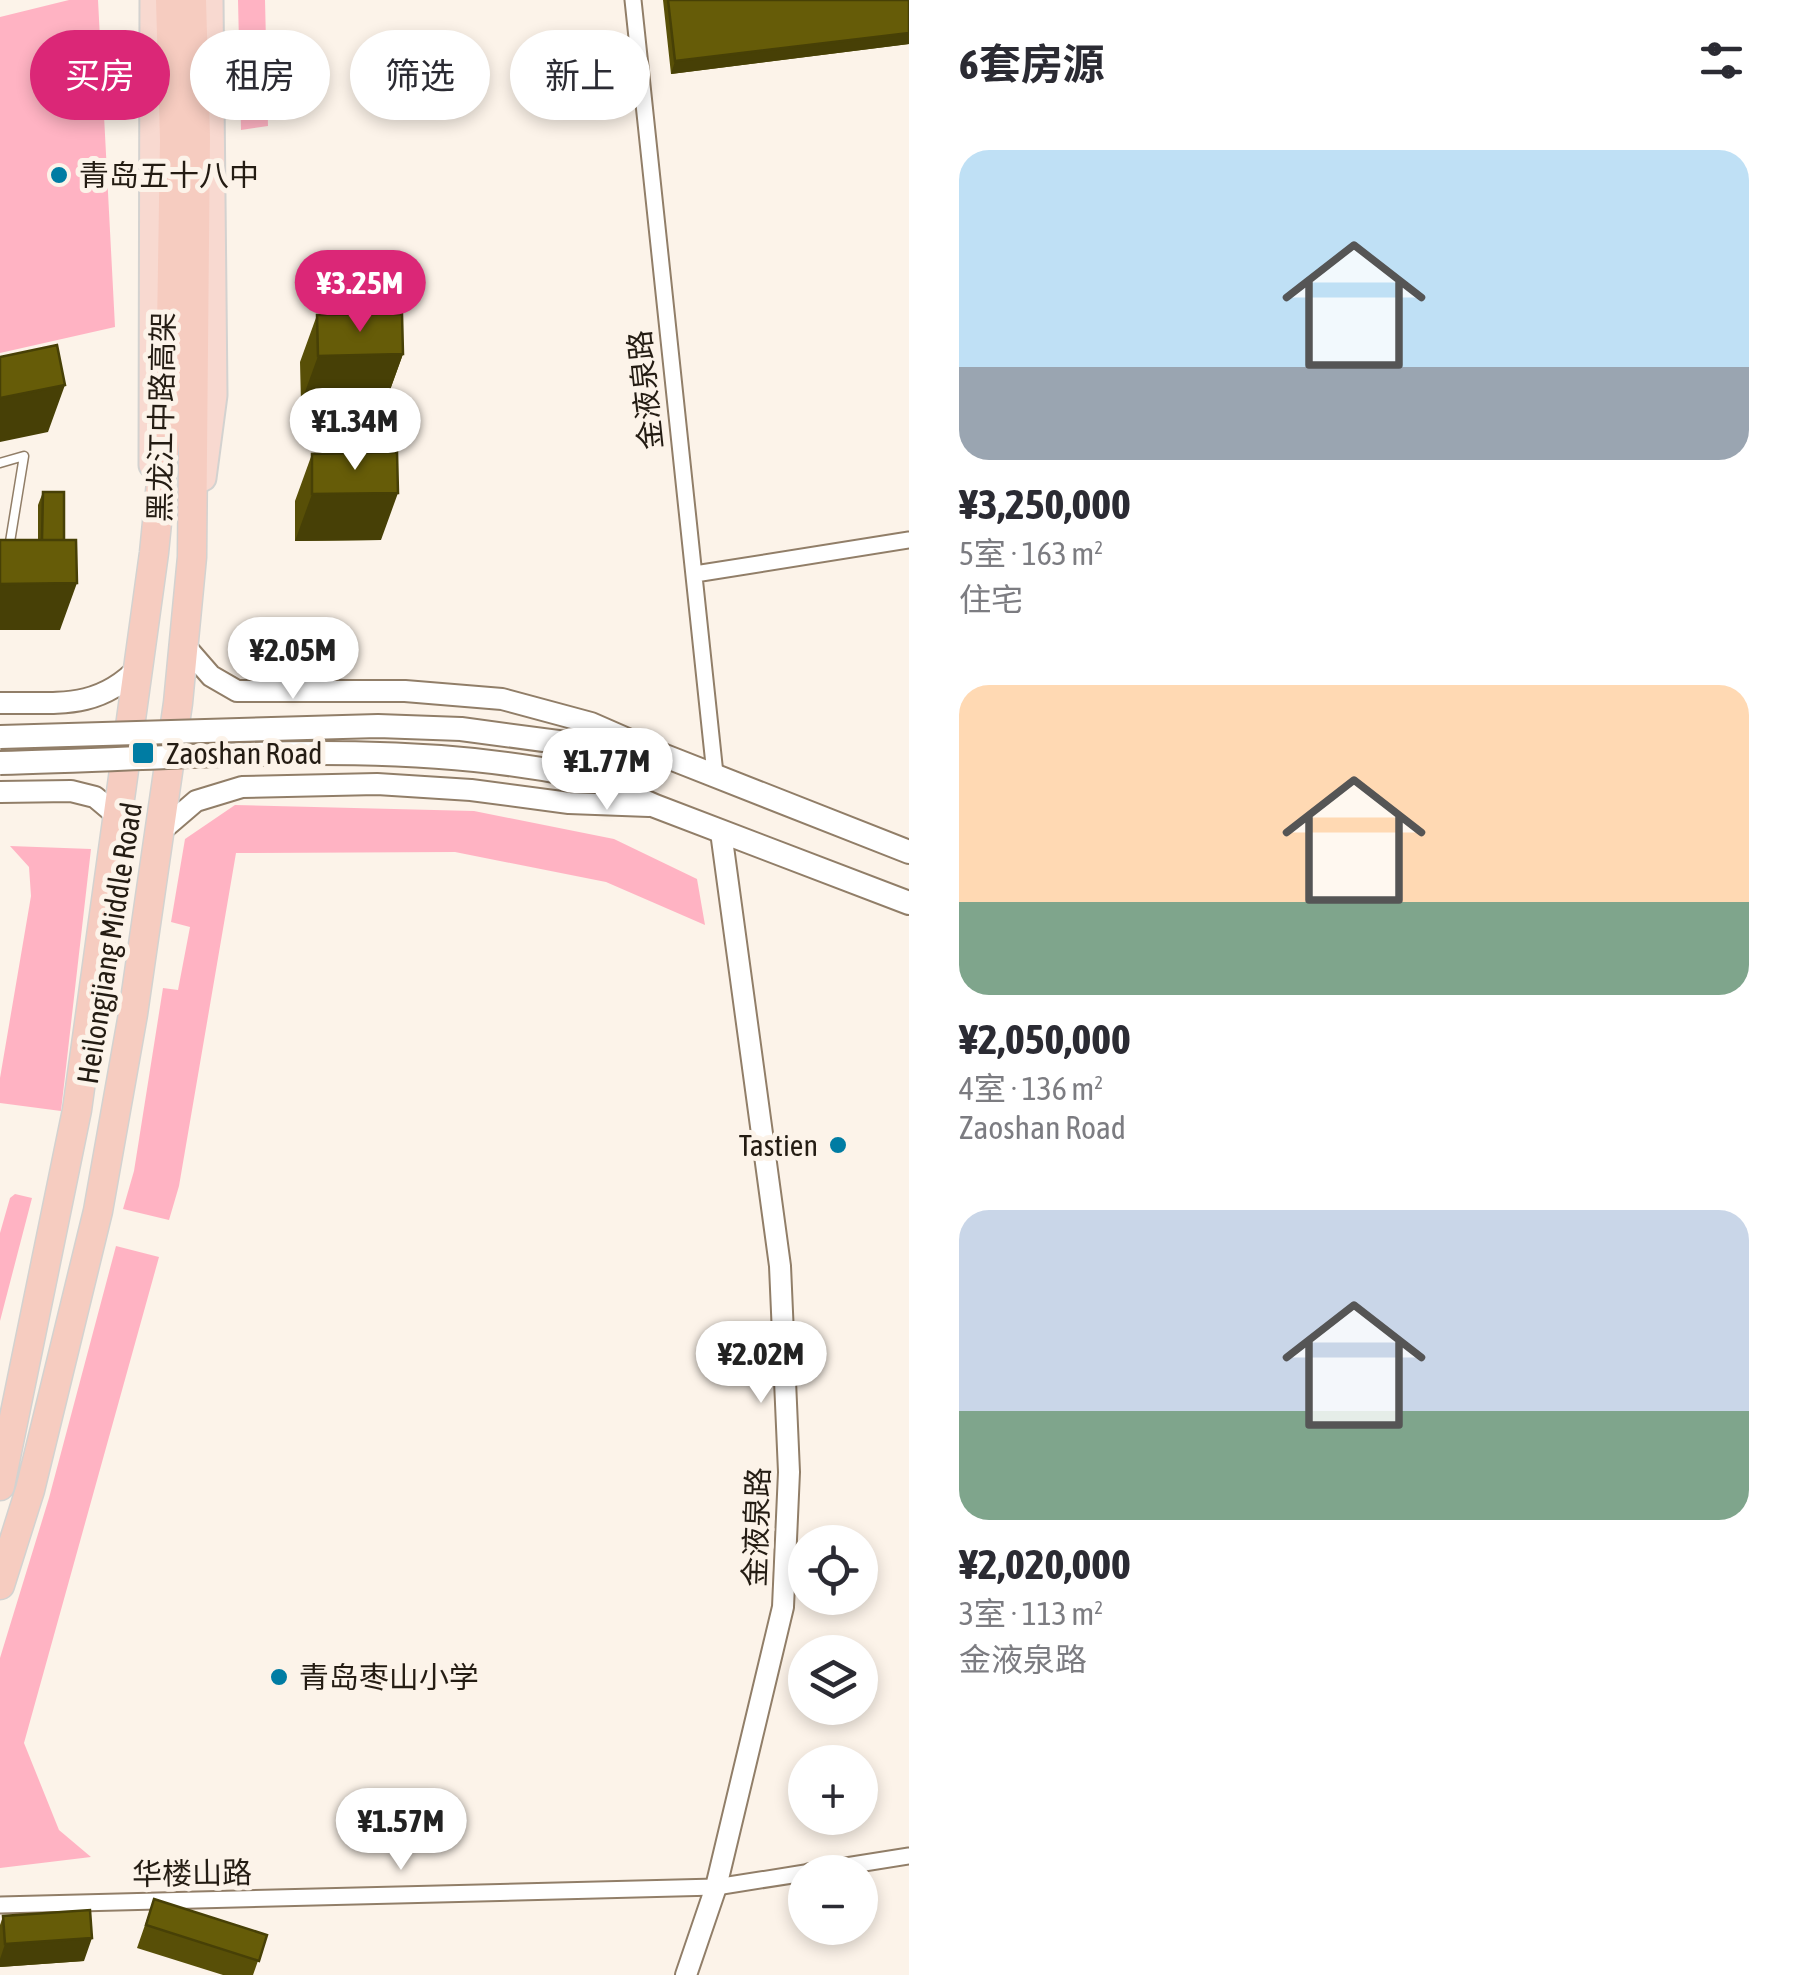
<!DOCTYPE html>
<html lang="zh">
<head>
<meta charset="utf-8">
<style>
  body { margin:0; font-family:"Asap Condensed","Noto Sans SC",sans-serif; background:#f7f7f7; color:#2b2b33; height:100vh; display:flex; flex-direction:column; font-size:38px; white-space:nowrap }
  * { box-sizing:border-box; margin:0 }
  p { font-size:32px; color:#7c7c81 }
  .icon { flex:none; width:55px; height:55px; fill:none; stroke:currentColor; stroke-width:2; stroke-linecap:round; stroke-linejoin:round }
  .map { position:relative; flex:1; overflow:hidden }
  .panel { display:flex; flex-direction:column; background:#fff; width:890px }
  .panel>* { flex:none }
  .banner { position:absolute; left:30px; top:30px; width:728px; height:90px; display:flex; gap:20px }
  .tools { position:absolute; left:788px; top:1525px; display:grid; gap:20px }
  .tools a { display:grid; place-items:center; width:90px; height:90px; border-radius:50%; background:#fff; box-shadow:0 5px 15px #0003; font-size:50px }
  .price { position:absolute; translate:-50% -85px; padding:0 22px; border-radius:35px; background:#fff; color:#222; font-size:32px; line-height:65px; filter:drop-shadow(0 2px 5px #0008) }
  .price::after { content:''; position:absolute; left:50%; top:60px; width:30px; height:22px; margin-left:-15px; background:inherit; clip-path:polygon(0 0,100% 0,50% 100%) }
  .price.current { background:#db2777; color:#fff }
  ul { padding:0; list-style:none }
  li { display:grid; align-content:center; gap:20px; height:530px; padding:0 50px }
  li span { display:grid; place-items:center; height:310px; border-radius:30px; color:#555 }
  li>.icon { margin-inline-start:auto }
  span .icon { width:180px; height:180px; fill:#fffc; stroke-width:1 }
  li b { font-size:42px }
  h2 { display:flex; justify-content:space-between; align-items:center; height:120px; padding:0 50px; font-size:42px }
  .tag { padding:0 35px; border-radius:45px; background:#fff; box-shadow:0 5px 15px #0003; font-size:35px; line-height:90px }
  .tag.current { background:#db2777; color:#fff }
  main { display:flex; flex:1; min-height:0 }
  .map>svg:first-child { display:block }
  .green { fill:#ffb3c3 }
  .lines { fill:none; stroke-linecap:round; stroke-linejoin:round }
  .service-casing { stroke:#917e68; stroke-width:11 }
  .minor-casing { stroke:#917e68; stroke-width:19 }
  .tertiary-casing { stroke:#917e68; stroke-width:24 }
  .secondary-casing { stroke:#917e68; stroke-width:26 }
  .primary-casing { stroke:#d3d2d0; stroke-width:29 }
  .trunk-casing { stroke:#d3d2d0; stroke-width:31 }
  .service { stroke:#fff; stroke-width:8 }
  .minor { stroke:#fff; stroke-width:15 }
  .tertiary { stroke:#fff; stroke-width:20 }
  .secondary { stroke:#fff; stroke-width:22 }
  .primary { stroke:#f8d9d0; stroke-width:25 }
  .trunk { stroke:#f6ccc0; stroke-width:28 }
  .secondary-bridge-casing { stroke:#917e68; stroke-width:26; stroke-linecap:butt }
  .secondary-bridge { stroke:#fff; stroke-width:22 }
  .wall { fill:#584f07 }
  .shaded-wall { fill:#474006 }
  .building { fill:#665c08; stroke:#474006; stroke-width:2.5 }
  .poi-dot { fill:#007ca3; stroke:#fcf3e9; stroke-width:4 }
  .labels { text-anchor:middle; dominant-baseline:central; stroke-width:10; stroke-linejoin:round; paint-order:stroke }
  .poi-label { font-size:30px; fill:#241c13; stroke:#fcf3e9; text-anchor:start }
  .street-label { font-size:30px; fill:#241c13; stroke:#fcf3e9 }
</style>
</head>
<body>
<main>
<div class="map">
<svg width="909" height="1975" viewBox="0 0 909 1975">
  <rect width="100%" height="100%" fill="#fcf3e9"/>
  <path class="green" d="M 69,0 L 98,0 L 115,327 L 0,353 L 0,17 Z
    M 238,0 L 265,0 L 268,126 L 241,130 Z
    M 235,805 L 474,811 L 614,839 L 697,879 L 705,925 L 606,882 L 455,852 L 236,853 L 179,1186 L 169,1220 L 123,1209 L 134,1171 L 163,988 L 178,990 L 190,927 L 171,922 L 185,839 Z
    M 10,846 L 91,849 L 61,1111 L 0,1103 L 0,1078 L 31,896 L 29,867 Z
    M 15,1194 L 32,1198 L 0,1321 L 0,1233 L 10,1198 Z
    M 116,1246 L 159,1257 L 24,1743 L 59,1830 L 91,1857 L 0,1868 L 0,1658 L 49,1498 Z"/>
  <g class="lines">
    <g class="service-casing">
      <path id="service" d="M 0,463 L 24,456 L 9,548 L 0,554"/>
    </g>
    <g class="minor-casing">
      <path id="minor" d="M 633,0 L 715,774
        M 695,574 L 909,540
        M 808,1872 L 909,1856
        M 0,1905 L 716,1887 L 805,1873"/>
    </g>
    <g class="tertiary-casing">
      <path id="tertiary" d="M 184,645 L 211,676 L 237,691 L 405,691 L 502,699 L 591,723 L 655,751
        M 0,703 C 56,702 97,711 139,667
        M 0,792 L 71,791 L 95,797 L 120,818
        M 161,831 L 196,801 L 242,787 L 377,784 L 471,790 L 569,803 L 649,806
        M 686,1975 L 716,1887 L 783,1607 L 789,1472 L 780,1266 L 721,832"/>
    </g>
    <g class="secondary-casing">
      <path id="secondary" d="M 581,745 L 665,756 L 909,852
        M 575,775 L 603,783 L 655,806 L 909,903"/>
    </g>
    <g class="primary-casing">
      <path id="primary" d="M 152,465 L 153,0
        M 203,478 L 214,395 L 210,0"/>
    </g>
    <g class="trunk-casing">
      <path id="trunk" d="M 0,1486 L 77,1110 L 154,553 L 170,391 L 174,140 L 170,0
        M 0,1585 L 30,1490 L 98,1211 L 133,1014 L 178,703 L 192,557 L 196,137 L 192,0"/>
    </g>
    <use href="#service" class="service"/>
    <use href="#minor" class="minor"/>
    <use href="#tertiary" class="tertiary"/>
    <use href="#secondary" class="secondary"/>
    <use href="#primary" class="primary"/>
    <use href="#trunk" class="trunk"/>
    <g class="secondary-bridge-casing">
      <path id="secondary-bridge" d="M 0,737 L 378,726 L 461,729 L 581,745
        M 0,763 C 192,759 386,737 575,775"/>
    </g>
    <use href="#secondary-bridge" class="secondary-bridge"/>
  </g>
  <path class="wall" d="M 663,0 L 909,0 L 909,44 L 671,74 Z
    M 317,315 L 403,354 L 386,401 L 301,403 L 300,362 Z
    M 312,454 L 381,540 L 295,541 L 295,501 Z
    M 43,492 L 60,630 L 38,540 L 38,505 Z
    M 154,1899 L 267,1935 L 253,1975 L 223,1975 L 137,1948 Z
    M 3,1916 L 84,1961 L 0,1967 L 0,1925 Z"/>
  <path class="shaded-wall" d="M 909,33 L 909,44 L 671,74 L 675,61 Z
    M 403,354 L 386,401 L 301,403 L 318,356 Z
    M 65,385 L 48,432 L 0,442 L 0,398 Z
    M 398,493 L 381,540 L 295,541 L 312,494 Z
    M 77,583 L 60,630 L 0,630 L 0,584 Z
    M 92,1938 L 84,1961 L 0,1967 L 0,1959 L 5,1944 Z"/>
  <path class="building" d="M 668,0 L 909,0 L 909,33 L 675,61 Z
    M 402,314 L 403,354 L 318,356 L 317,315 Z
    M 57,345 L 65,385 L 0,398 L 0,357 Z
    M 397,452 L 398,493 L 312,494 L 312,454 Z
    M 43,492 L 64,492 L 64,540 L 42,540 Z
    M 0,540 L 76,540 L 77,583 L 0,584 Z
    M 154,1899 L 267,1935 L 259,1961 L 146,1925 Z
    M 90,1910 L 92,1938 L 5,1944 L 3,1916 Z"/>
  <g class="poi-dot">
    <circle cx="59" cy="175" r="10"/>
    <rect x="131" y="741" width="24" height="24" rx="5"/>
    <circle cx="838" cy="1145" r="10"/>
    <circle cx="279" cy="1677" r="10"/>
  </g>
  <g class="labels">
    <g class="poi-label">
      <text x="79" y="175">青岛五十八中</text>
      <text x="166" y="753">Zaoshan Road</text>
      <text x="818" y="1145" text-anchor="end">Tastien</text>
      <text x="299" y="1677">青岛枣山小学</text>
    </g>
    <g class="street-label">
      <text transform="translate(645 390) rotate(-96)">金液泉路</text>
      <text transform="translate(161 417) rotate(-89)">黑龙江中路高架</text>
      <text transform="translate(109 943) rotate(-81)">Heilongjiang Middle Road</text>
      <text transform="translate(756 1527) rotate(-88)">金液泉路</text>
      <text transform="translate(192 1873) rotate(-1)">华楼山路</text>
    </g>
  </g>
</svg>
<div class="tools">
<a><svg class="icon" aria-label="locate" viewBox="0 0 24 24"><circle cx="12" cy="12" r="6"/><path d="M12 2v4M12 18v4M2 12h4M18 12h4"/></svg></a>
<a><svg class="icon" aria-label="layers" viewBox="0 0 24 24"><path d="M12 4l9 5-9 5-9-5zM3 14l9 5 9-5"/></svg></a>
<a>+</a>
<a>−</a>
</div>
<b class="price current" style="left:360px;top:335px">¥3.25M</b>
<b class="price" style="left:355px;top:473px">¥1.34M</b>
<b class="price" style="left:293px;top:702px">¥2.05M</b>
<b class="price" style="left:607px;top:813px">¥1.77M</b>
<b class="price" style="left:761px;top:1406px">¥2.02M</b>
<b class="price" style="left:401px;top:1873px">¥1.57M</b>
<div class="banner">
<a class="tag current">买房</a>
<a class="tag">租房</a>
<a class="tag">筛选</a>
<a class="tag">新上</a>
</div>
</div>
<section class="panel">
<h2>6套房源<svg class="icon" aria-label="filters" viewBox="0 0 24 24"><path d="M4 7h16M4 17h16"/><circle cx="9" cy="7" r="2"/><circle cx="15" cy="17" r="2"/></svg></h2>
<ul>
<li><span style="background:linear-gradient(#bfe0f5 70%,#9aa5b1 0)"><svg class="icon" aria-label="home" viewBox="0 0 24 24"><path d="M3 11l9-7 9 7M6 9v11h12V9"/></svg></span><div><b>¥3,250,000</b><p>5室 · 163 m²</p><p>住宅</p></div></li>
<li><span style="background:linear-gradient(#ffd9b3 70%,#7fa58c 0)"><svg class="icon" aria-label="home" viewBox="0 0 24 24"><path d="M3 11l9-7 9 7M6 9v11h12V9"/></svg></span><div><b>¥2,050,000</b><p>4室 · 136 m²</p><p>Zaoshan Road</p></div></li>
<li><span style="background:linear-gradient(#c9d6e8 65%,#7fa58c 0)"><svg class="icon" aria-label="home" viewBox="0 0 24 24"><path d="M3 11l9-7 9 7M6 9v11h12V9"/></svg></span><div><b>¥2,020,000</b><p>3室 · 113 m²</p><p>金液泉路</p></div></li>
</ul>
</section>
</main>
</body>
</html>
